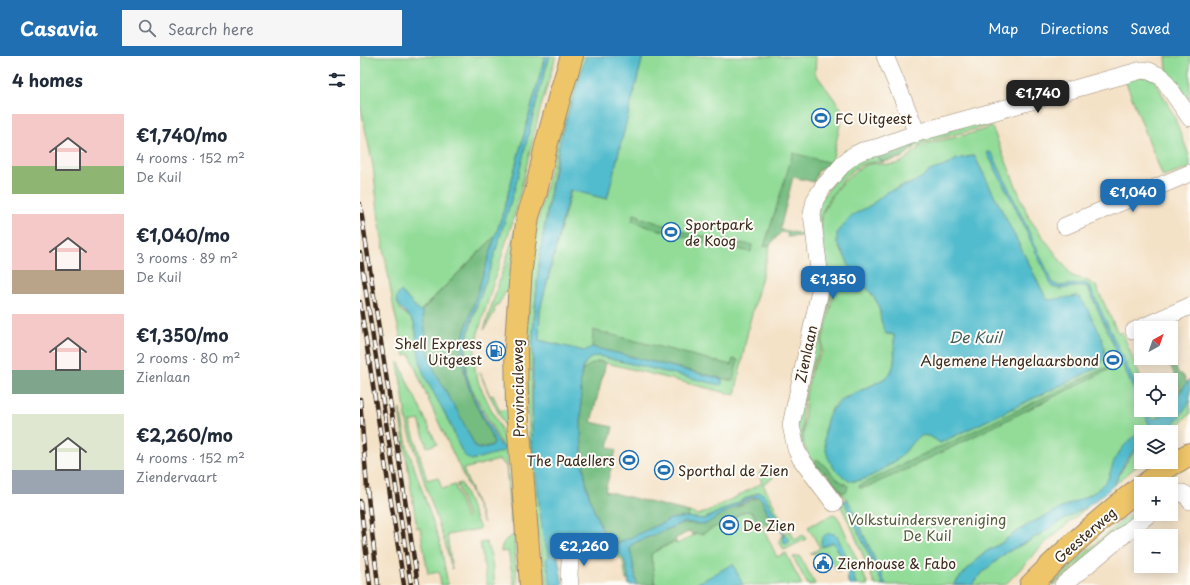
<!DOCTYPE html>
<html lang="en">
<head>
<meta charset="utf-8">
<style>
  body { margin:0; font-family:"Playpen Sans",sans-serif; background:#f6f6f7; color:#1f2937; height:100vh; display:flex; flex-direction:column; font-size:15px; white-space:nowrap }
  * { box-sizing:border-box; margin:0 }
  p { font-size:13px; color:#747a83 }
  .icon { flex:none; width:22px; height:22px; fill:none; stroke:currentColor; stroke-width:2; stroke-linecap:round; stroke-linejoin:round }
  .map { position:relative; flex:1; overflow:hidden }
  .side { display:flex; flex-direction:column; background:#fff; width:360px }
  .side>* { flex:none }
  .needle { width:26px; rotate:40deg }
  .fabs { position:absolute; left:774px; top:265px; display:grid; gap:8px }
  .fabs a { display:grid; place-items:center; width:44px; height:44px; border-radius:0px; background:#fff; box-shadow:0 2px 10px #0003; font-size:20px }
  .price { position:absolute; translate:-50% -34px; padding:0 9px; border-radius:8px; background:#1f6fb2; color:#fff; font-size:13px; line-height:26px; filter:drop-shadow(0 1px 2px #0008) }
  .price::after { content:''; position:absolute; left:50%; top:24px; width:12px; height:9px; margin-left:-6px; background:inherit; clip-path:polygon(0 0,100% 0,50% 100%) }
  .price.active { background:#222; color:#fff }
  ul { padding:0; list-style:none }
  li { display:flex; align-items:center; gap:12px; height:100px; padding:0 12px }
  li span { display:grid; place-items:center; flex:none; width:112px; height:80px; border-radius:0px; color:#555 }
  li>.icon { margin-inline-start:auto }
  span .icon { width:48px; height:48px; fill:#fffc; stroke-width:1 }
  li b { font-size:17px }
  h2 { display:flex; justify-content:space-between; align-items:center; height:48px; padding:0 12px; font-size:17px }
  header { display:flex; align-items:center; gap:24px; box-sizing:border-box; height:56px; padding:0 20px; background:#1f6fb2; color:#fff }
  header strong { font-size:19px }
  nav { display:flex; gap:22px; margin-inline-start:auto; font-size:14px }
  .search { width:280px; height:36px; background:#f6f6f7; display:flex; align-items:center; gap:10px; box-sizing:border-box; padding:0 14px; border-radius:0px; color:#747a83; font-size:15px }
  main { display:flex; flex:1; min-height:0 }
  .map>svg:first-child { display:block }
  .green { fill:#92dc98; stroke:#66835b; fill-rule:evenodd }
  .forest { fill:#75bc80; stroke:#58734f }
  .water { fill:#51bccd; stroke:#467376 }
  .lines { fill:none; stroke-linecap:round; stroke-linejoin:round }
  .minor-casing { stroke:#988672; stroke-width:18 }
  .major-casing { stroke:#988672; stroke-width:24 }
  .minor { stroke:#fff; stroke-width:17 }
  .major { stroke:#eec569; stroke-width:22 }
  .rail-casing { stroke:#3b2a1e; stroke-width:4.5 }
  .rail { stroke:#fdfcf7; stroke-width:3; stroke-dasharray:9; stroke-linecap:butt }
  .labels { text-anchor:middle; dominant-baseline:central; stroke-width:4; stroke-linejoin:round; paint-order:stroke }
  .poi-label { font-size:14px; fill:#3b2a1e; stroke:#fdfcf7; text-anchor:start }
  .street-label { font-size:14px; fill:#3b2a1e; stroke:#fdfcf7 }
  .park-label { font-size:14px; fill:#555f43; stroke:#fdfcf7 }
  .water-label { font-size:15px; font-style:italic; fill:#435d5b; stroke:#fdfcf7 }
</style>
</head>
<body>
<header>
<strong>Casavia</strong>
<div class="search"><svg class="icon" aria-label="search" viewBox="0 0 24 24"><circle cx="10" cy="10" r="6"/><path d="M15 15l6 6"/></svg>Search here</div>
<nav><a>Map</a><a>Directions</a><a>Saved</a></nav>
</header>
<main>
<section class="side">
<h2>4 homes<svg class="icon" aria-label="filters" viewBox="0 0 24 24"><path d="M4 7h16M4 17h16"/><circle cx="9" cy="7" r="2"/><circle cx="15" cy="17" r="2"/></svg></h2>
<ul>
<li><span style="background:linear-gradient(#f6c9c9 65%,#8fb573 0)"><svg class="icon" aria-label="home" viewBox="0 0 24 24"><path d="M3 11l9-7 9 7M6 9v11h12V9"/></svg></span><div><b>€1,740/mo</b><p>4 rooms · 152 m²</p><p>De Kuil</p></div></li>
<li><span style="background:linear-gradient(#f6c9c9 70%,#b9a48a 0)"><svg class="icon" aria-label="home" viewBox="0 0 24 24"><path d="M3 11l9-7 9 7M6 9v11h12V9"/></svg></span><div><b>€1,040/mo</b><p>3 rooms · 89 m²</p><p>De Kuil</p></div></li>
<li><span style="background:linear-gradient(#f6c9c9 70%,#7fa58c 0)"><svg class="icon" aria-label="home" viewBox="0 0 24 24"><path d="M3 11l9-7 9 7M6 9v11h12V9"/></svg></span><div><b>€1,350/mo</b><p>2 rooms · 80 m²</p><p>Zienlaan</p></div></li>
<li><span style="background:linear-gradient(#dfe7d0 70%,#9aa5b1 0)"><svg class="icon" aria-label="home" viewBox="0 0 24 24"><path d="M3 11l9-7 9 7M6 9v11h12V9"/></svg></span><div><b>€2,260/mo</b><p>4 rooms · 152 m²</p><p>Ziendervaart</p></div></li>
</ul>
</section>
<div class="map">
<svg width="830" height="529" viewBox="0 0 830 529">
  <rect width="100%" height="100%" fill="#fdfcf7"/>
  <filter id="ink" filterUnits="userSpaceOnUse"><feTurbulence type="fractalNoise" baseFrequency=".025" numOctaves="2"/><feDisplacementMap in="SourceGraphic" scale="8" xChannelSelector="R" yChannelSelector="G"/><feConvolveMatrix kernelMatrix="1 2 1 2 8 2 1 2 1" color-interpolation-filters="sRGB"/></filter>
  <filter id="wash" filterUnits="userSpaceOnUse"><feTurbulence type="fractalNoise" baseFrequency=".012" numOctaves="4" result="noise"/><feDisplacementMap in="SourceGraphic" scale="16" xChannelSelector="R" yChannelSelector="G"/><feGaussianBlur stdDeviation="0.9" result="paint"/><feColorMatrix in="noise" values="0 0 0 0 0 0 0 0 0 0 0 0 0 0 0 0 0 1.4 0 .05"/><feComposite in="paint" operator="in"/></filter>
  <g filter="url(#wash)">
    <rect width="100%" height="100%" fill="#f4e2c7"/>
    <path class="green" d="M 0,0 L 185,0 L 144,153 L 136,179 L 59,256 L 43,237 L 40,254 L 51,262 L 54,267 L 60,301 L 103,398 L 142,390 L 111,331 L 106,316 L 106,289 L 108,279 L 116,253 L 131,210 L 154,132 L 180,32 L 190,0 L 196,0 L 180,54 L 156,154 L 118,277 L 115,293 L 115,313 L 119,328 L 140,371 L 146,390 L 153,465 L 151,468 L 146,410 L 139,404 L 103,413 L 124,467 C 101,410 71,356 50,298 L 45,300 L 34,254 L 19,164 L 13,110 L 0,48 Z
      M 217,0 L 226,0 C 217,28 207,56 200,84 C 194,107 191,132 187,155 C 171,247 167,341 178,433 C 181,456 183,479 189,501 L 186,504 L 191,529 L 187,529 L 175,464 L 172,439 L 165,293 L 174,180 Z
      M 283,0 L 456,0 L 455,17 L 483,55 L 471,110 L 484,95 L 486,94 L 487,97 L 455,136 L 460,119 L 469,112 L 433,103 L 389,269 L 375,339 L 239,305 L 223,314 L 221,317 C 224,307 228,301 238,300 L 362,328 L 179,284 L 180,254 L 211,134 L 247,143 Z
      M 806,0 L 830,0 L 830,43 L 824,39 L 807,16 Z
      M 783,19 L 794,23 L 814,60 L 830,102 L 830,112 L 803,121 L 765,24 Z
      M 629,63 L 631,69 L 566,86 L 559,89 L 554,92 L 554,90 L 549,86 Z
      M 632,71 L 669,162 L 712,220 L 726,224 L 736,230 L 757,275 L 759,277 L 762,276 L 780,320 L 781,326 L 781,354 L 797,354 L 802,359 L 789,368 L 792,374 L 790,376 L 781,376 L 768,386 L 757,399 L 748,423 L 735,436 L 673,466 L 653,478 L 640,488 L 627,495 L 615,505 L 593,529 L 526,529 L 491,450 L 466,417 L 462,417 L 480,441 L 475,442 L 447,397 L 443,384 L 446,337 L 451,315 L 462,296 L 463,282 L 475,233 C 476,224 469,216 466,208 C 462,194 460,177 462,162 C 465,144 491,113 509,108 C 519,106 529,111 539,107 C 549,103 554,93 564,89 C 570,86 580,85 587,83 C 602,80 617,76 632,71 ZM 613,100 L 615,101 L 686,242 L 689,244 L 737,312 L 580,387 C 576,384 570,379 564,379 C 553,381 549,393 542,399 C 532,409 507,425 493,425 C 489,425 483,421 480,418 C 460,399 459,362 480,344 L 527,322 C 538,309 533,294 534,279 L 527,278 L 521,265 L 520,256 L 517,246 L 509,234 L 497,226 L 491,219 L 487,204 L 479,192 L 491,160 L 511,149 L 522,140 L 539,131 L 555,126 L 573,114 L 585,110 L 597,103 Z
      M 520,96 L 518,102 L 523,106 C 502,105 492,112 480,128 C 456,158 455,173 465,210 C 467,219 474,225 472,236 C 470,249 465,261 463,274 C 461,281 462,288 460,295 C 456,305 448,313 446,325 C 441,344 443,365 442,385 L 443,393 L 449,408 L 438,386 L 436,365 L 465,228 L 456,164 L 459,146 L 475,124 L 494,104 Z
      M 157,169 L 154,208 L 149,208 L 149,213 L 153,214 L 151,227 L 138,249 L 137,248 L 134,254 L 135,255 L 124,274 Z
      M 39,306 L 52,337 L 53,337 L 77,388 L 67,391 L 59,364 L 50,366 L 67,424 L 78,421 L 82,433 L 95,429 L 106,463 L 108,462 L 97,428 L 101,427 L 120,473 L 87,479 L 92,513 L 84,484 L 64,425 L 47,367 L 38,307 Z
      M 120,316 L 130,340 L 133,339 L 140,355 L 154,351 L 149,382 C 142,359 127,339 120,316 Z
      M 830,345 L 830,358 L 823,364 L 811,380 L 811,376 L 802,376 C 815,370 822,357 830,345 Z
      M 40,353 L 47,390 L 81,490 L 88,529 L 81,529 L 79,516 L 68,518 L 60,472 L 57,472 L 39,354 Z
      M 781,390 L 782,406 L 754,429 C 762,414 768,400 781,390 Z
      M 406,414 L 410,415 L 413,422 L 403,428 L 423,467 L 420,468 L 405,440 L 403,438 L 397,437 L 344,463 L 328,461 L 329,456 L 338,459 L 349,455 L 402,427 L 399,418 L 401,415 Z
      M 483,443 L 485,446 L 523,529 L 515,529 L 491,470 L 479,447 Z
      M 392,449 L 417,501 L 426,497 L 442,529 L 295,529 L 291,500 L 292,497 L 314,486 L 317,488 Z
      M 781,450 L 781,457 L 694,529 L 691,529 C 720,501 749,474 781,450 Z
      M 727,451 L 684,488 L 645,529 L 612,529 L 623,516 L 647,496 L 671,484 L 706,462 Z
      M 473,458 L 476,459 L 480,465 L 508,529 L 496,529 L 491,510 L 477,480 L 464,480 L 461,485 L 462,491 L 473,485 L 487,510 L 477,515 L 467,496 L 450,498 L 460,492 L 448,471 Z
      M 430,474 L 435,484 L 443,479 L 446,483 L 424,494 L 419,485 L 422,479 L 424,482 L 426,481 L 423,478 Z
      M 154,479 L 157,524 L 157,529 L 154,529 L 148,495 L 141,496 C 141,487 146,482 154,479 Z
      M 126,486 L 131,499 L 135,529 L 127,529 L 120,487 Z
      M 250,494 C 267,497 266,509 268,523 L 266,524 L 263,505 L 257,500 L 243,502 L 227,500 L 227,496 L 232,495 L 236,498 Z
      M 440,500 L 455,528 L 448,529 L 433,501 Z"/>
    <path class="forest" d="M 549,86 L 554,90 L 554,92 L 541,102 L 523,106 L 518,102 L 518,98 Z
      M 433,97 L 471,107 L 458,115 L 454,126 L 433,121 L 420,173 L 441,178 L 442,180 L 427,181 L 428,177 L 421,176 L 410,189 L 404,191 Z
      M 274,158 L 280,160 L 280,163 L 282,164 L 283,162 L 318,174 L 357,184 L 356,189 L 288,171 L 272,165 Z
      M 136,179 L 104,278 C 97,326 117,345 134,387 L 133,389 L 117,393 L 76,318 L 69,299 L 62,254 Z
      M 359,184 L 392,189 L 391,196 L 358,189 Z
      M 233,274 L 371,309 L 373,303 L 378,304 L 373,325 L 232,291 Z
      M 239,305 L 246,307 L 231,366 L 253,371 L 248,391 L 256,394 L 245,435 L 329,456 L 328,461 L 311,463 L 264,485 L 253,488 C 246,483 243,476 240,468 C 221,430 221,386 221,345 C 221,337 219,325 222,317 C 224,310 233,308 239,305 Z
      M 814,307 L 818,317 L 823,319 L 827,327 L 811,348 L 811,337 L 820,333 L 810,308 Z
      M 747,311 L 749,311 L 748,314 L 550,412 L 507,431 L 499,432 L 500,429 L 574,393 L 585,389 Z
      M 457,403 L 462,407 L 477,423 L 488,430 L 487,435 L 482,437 L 465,416 L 457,410 L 455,410 L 453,407 Z
      M 398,441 L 402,444 L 412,467 L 417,466 L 418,469 L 415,471 L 408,471 L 406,468 L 400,471 L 393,457 L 386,455 L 340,479 L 338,477 L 333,479 L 330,475 L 315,483 L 317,488 L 313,486 L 292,497 L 291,500 L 295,529 L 277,529 L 270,493 L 272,488 L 322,467 L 339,468 Z
      M 207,476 L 209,477 L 232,495 C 220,499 213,489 206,482 L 200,483 L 200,486 L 195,484 L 197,479 Z"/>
    <path class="water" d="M 185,0 L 190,0 C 175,44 167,90 154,135 C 146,160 139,185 131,210 C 120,243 101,279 106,315 C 109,336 130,370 140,389 L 144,390 L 144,395 L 112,404 C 108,403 105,401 103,397 C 96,387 94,374 88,364 C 81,349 72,335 65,321 C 60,310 58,296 57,285 C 56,279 56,273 54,267 C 50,257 27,248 41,235 L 59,255 L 62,254 L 69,299 L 76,318 L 100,360 L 116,392 L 121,393 L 133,389 L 134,387 C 117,345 97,326 104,278 L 144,153 Z
      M 226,0 L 283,0 L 247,143 L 210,134 L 180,254 L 179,284 L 224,295 L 232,291 L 362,323 L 362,328 L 360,329 L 238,300 C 232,301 227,303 224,309 C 219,318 221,332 221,342 C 221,385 220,429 240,468 C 243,476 246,483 253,488 L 256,488 L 311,463 L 326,461 L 344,463 L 400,436 L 405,440 L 418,464 L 424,478 L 430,484 L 427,488 L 424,487 L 423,479 L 417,466 L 412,467 L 402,444 C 400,443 399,441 397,441 C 389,441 355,463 346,468 L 339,468 L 324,466 L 272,488 L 270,493 L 277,529 L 269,529 C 266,514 269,498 250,494 C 236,505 220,485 209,477 L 197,479 L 195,484 L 203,529 L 191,529 L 186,503 L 189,501 L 183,480 L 173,395 L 172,394 L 173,276 L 180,197 L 200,84 Z
      M 629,96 L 632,97 L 693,227 L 699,230 L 725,227 L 730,231 L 781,341 L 781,350 L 728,232 L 725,230 L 699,233 L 692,231 L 654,149 L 628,99 L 627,96 Z
      M 613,100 L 615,101 L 686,242 L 689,244 L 717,240 L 721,243 C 726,249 729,256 732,262 C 739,276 753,298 737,312 L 580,387 C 575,383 568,378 561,380 C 552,384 548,393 542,399 C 532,408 508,425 494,425 C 488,425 481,419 476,415 C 467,404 463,389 465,375 C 468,347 484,343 506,332 C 513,329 520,325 527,321 C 538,309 534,294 534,279 L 531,278 L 526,278 L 521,265 L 520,256 L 517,246 L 509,234 L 492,222 L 487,204 L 477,187 L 477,177 L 491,160 L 511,149 L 527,136 L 550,128 L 561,122 L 569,115 L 585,110 L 597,103 Z
      M 830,323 L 830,345 L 820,360 L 809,373 L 802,376 L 790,376 L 791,373 L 783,354 L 787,354 L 791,361 L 794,363 L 802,359 L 806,354 L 811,354 L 811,348 Z
      M 781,377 L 781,390 L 775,394 L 765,406 L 754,429 L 750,433 L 727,451 L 706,462 L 671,484 L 647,496 L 623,516 L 612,529 L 593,529 L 615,505 L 627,495 L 640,488 L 653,478 L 673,466 L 735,436 L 748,423 L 754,405 L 763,391 L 776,379 Z
      M 487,443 L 491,450 L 526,529 L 523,529 L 484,445 Z
      M 469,477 L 475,478 L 478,482 L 491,510 L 496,529 L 490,529 L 488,526 L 487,510 L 473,486 L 462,491 C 460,484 462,480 469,477 Z
      M 373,508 L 383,529 L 336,529 L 336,528 Z"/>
  </g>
  <g filter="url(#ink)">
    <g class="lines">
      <g class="minor-casing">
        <path id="minor" d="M 525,0 L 557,77
          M 705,170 L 830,117
          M 774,275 L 830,250
          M 811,441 C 820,435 825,435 830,445
          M 474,447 L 441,403 L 436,393 L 431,369 L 461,230 L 452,158 L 455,144 L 463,131 L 485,106 L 494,99 L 502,95 L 519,91 L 557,77 L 782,14 L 789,15 L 802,21 L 830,62
          M 210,529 L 209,518 L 211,494
          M 703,529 L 789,458"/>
      </g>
      <g class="major-casing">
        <path id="major" d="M 786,428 L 809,410 L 830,398
          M 171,529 L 157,351 L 156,288 L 161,212 L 168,160 L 176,136 L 186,90 L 200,39 L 212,0
          M 671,529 C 705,494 742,461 781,431"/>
      </g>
      <use href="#minor" class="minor"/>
      <use href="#major" class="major"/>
      <g class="rail-casing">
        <path id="rail" d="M 0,148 L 58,529
          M 0,197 L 51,529
          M 0,246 L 44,529
          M 0,343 L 7,432 L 18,529
          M 0,445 L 10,529"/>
      </g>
      <use href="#rail" class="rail"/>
    </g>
  </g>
  <defs>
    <g id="stadium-ring" transform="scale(1)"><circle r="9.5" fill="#fdfcf7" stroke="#1f6fb2" stroke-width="1.5"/><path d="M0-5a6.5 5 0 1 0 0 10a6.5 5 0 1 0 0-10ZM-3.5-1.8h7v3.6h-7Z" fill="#1f6fb2"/></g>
    <g id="fuel-ring" transform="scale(1)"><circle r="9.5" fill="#fdfcf7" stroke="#1f6fb2" stroke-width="1.5"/><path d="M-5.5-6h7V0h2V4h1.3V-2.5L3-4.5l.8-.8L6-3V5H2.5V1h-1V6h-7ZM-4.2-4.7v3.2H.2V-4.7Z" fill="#1f6fb2"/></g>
    <g id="civic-ring" transform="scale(1)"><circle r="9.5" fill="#fdfcf7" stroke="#1f6fb2" stroke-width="1.5"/><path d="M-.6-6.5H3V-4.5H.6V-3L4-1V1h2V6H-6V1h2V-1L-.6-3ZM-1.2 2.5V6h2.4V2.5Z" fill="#1f6fb2"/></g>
  </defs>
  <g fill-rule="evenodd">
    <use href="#stadium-ring" x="461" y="62"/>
    <use href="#stadium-ring" x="311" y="176"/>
    <use href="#fuel-ring" x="136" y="295"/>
    <use href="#stadium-ring" x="753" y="304"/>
    <use href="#stadium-ring" x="269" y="404"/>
    <use href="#stadium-ring" x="304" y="414"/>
    <use href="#stadium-ring" x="369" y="469"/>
    <use href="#civic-ring" x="463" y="507"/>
  </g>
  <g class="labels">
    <g class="poi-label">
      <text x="475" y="62">FC Uitgeest</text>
      <text x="325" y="168">Sportpark<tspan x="325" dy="16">de Koog</tspan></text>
      <text x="122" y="287" text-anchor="end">Shell Express<tspan x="122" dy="16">Uitgeest</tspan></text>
      <text x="739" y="304" text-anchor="end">Algemene Hengelaarsbond</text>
      <text x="255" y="404" text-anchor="end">The Padellers</text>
      <text x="318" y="414">Sporthal de Zien</text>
      <text x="383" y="469">De Zien</text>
      <text x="477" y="507">Zienhouse &amp; Fabo</text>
    </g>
    <g class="street-label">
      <text transform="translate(446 298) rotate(-78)">Zienlaan</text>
      <text transform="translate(158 332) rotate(-91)">Provincialeweg</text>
      <text transform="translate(725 479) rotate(-41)">Geesterweg</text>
    </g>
    <g class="park-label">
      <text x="567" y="463">Volkstuindersvereniging<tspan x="567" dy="16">De Kuil</tspan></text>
    </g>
    <g class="water-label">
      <text x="615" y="280">De Kuil</text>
    </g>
  </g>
</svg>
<div class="fabs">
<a><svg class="needle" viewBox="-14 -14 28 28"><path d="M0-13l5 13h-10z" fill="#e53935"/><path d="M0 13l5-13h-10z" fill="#747a83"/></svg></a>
<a><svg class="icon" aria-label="locate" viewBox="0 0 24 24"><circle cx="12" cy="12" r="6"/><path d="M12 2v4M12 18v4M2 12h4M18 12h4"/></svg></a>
<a><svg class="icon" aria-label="layers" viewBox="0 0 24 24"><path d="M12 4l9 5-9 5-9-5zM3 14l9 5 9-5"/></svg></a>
<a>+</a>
<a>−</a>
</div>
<b class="price active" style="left:678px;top:58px">€1,740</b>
<b class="price" style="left:773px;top:157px">€1,040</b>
<b class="price" style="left:473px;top:244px">€1,350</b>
<b class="price" style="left:224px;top:511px">€2,260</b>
</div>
</main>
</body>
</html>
